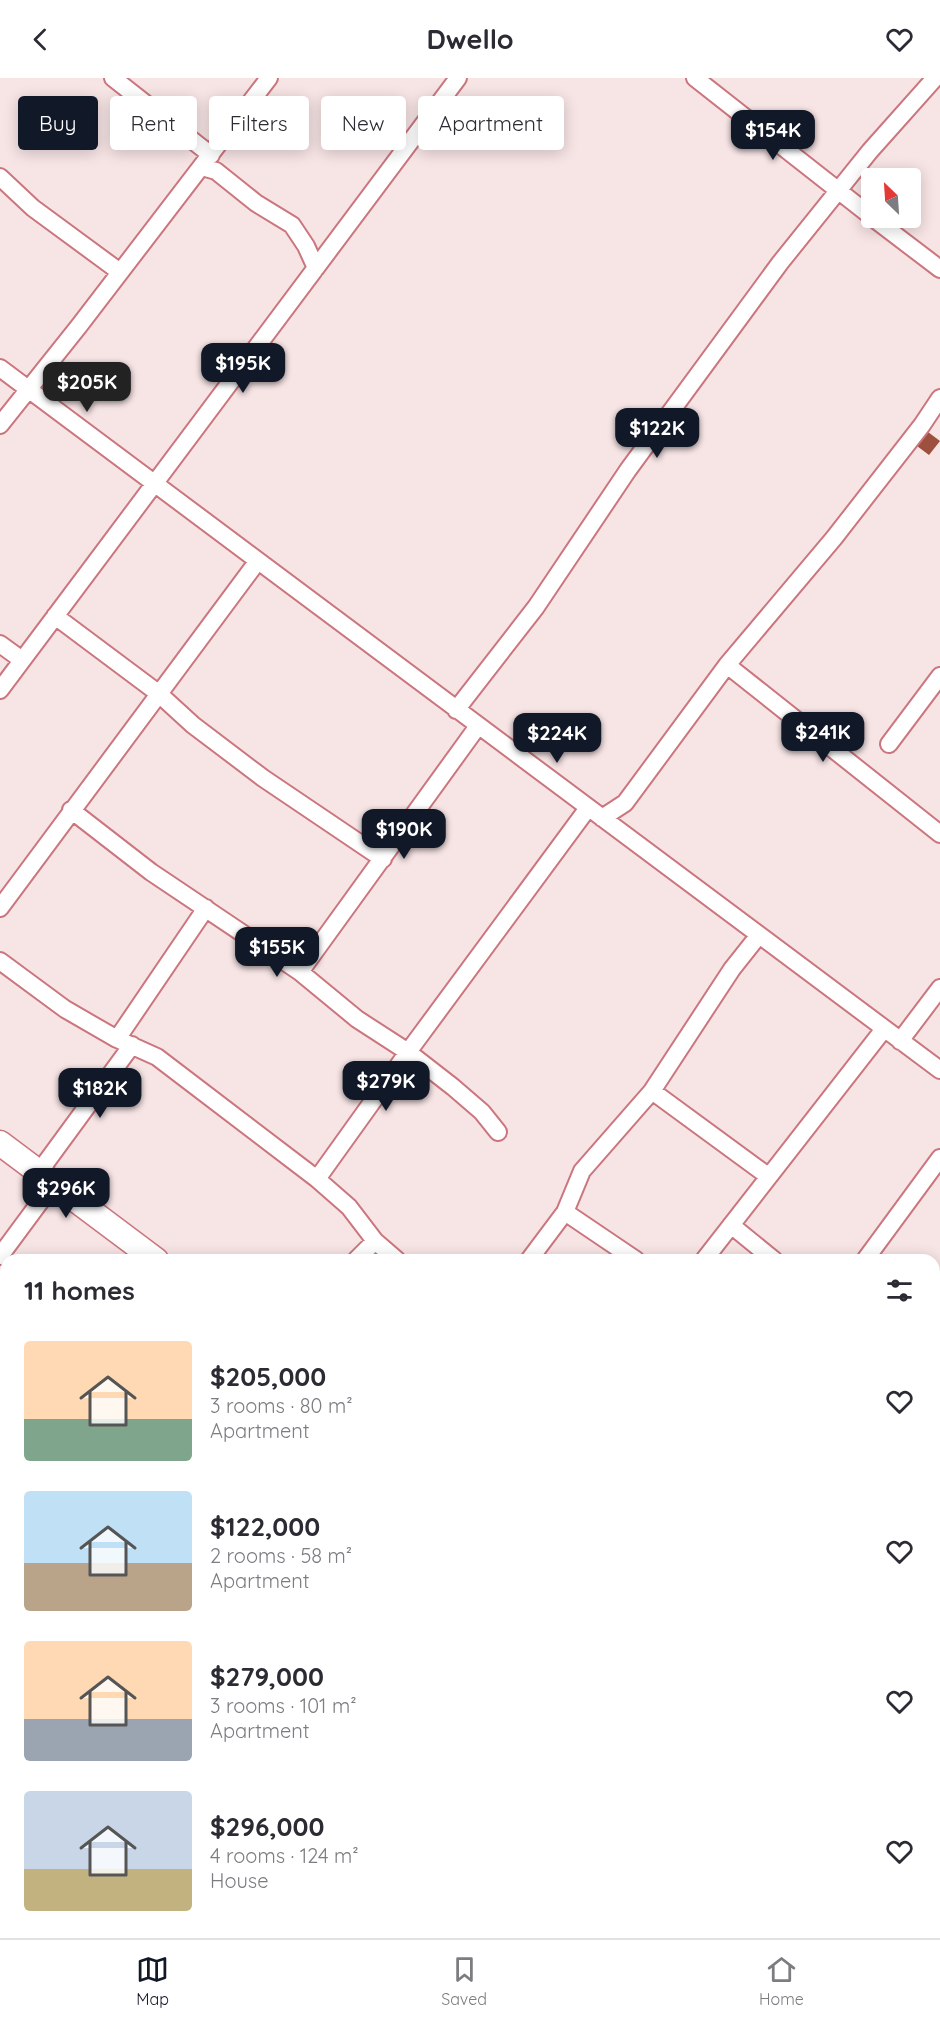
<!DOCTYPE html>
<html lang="en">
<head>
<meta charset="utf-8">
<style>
  body { margin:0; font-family:Quicksand,sans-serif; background:#f2f2f3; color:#2b2b33; height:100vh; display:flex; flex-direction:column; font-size:22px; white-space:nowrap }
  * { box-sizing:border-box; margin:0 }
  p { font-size:20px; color:#7c7c81 }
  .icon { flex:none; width:33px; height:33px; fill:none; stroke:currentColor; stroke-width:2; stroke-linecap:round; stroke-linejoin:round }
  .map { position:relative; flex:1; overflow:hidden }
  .panel { position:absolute; left:0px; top:1176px; width:940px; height:684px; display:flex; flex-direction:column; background:#fff; border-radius:18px 18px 0 0; box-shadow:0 3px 15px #0003 }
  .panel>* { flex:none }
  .hud { position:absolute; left:18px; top:18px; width:600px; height:54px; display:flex; gap:12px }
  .needle { width:39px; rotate:335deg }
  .fabs { position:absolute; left:861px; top:90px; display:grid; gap:12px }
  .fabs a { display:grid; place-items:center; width:60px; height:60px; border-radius:6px; background:#fff; box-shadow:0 3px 15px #0003; font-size:30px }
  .price { position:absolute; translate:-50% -51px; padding:0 14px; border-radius:12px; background:#111827; color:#fff; font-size:20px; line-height:39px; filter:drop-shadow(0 2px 3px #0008) }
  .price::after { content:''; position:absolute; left:50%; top:36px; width:18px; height:14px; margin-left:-9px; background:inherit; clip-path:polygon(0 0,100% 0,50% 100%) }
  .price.active { background:#222; color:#fff }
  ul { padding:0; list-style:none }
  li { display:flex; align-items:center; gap:18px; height:150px; padding:0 24px }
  li span { display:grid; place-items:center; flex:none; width:168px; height:120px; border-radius:6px; color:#555 }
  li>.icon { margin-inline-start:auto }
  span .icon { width:72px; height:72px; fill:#fffc; stroke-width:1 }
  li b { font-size:26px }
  h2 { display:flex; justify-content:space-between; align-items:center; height:72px; padding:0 24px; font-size:26px }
  .chip { padding:0 21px; border-radius:6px; background:#fff; box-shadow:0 3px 15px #0003; font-size:21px; line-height:54px }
  .chip.active { background:#111827; color:#fff }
  header { display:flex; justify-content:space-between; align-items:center; height:78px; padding:0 24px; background:#fff; font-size:27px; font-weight:700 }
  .tabs { display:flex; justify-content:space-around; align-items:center; height:84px; border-top:2px solid #e1e1e2; background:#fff; font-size:16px; color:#7c7c81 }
  .tabs a { display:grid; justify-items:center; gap:3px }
  .tabs .active { color:#111827 }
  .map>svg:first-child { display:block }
  .building { fill:#9d503e }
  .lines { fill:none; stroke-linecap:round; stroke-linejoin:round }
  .street-casing { stroke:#cb767e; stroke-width:20 }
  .secondary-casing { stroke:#cb767e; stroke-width:27 }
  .street { stroke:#fff; stroke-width:16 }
  .secondary { stroke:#fff; stroke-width:24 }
</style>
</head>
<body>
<header><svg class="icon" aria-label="back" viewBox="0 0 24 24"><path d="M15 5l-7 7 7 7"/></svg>Dwello<svg class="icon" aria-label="heart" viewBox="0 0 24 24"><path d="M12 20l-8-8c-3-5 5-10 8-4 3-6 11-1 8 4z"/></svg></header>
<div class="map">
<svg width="940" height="1860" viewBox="0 0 940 1860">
  <rect width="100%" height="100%" fill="#f7e4e5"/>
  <path class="building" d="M 928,354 L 940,363 L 929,377 L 917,368 Z
    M 6,1468 L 6,1503 L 3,1507 L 0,1505 L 0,1476 Z
    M 0,1537 L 6,1541 L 6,1572 L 0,1568 Z
    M 6,1581 L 6,1600 L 0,1595 L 0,1588 Z
    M 183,1854 L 224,1854 L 220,1860 L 179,1860 Z
    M 331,1854 L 349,1854 L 345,1860 L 332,1860 L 335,1856 Z
    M 361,1854 L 392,1854 L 388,1860 L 357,1860 Z
    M 586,1854 L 598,1854 L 604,1860 L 580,1860 Z
    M 680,1854 L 700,1854 L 705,1860 L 683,1860 L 679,1855 Z"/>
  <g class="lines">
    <g class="street-casing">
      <path id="street" d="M 113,0 L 211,77
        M 695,0 L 872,139
        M 202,89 L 216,93 L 256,125 L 292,147 L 306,168 L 316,190
        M 0,99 L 33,130 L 120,194
        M 873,140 L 940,191
        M 0,290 L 940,992
        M 0,347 L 79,248 L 269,0
        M 55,538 L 158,615 L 193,647 L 263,700 L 383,781
        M 0,566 L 22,582
        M 727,587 L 940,756
        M 0,612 L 458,0
        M 456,632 L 536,529 L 628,392 L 780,185 L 870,73 L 935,0
        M 889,666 L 940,598
        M 71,732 L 151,794 L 300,894 L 357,941 L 408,974 L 453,1009 L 482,1034 L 498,1054
        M 602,740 L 625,725 L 727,587 L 834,460 L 922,347 L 940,320
        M 0,830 L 257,484
        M 0,883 L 65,931 L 117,961 L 157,979 L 317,1101 L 408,974 L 588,730
        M 300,894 L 478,648
        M 117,961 L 206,830
        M 900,963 L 940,910
        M 652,1013 L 768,1098
        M 39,1094 L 132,967
        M 317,1101 L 349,1129 L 375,1163 L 397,1182
        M 565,1134 L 636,1182
        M 731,1147 L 774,1182
        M 0,1178 L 54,1105
        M 356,1182 L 375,1163
        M 529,1182 L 565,1134 L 582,1093 L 652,1013 L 732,891 L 759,857
        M 704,1182 L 884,951
        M 865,1182 L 940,1080
        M 0,1240 L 6,1245
        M 934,1320 L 940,1313
        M 934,1423 L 940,1435
        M 0,1442 L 6,1446
        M 934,1584 L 940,1576
        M 0,1650 L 6,1654
        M 934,1673 L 940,1676
        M 934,1818 L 940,1786
        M 0,1840 L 6,1845
        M 19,1854 L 27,1860
        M 287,1854 L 295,1860
        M 616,1854 L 621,1860
        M 907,1860 L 910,1854"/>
    </g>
    <g class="secondary-casing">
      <path id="secondary" d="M 0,1065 L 156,1182
        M 934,1358 L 940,1357
        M 535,1860 L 539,1854"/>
    </g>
    <use href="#street" class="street"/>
    <use href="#secondary" class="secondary"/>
  </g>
</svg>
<div class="fabs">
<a><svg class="needle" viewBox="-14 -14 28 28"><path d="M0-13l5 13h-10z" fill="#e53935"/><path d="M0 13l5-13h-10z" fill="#7c7c81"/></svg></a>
</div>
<b class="price" style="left:773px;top:83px">$154K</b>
<b class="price" style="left:243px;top:316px">$195K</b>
<b class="price active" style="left:87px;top:335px">$205K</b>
<b class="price" style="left:657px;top:381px">$122K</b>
<b class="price" style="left:823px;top:685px">$241K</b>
<b class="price" style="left:557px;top:686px">$224K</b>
<b class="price" style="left:404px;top:782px">$190K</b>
<b class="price" style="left:277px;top:900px">$155K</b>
<b class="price" style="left:386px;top:1034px">$279K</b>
<b class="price" style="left:100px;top:1041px">$182K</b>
<b class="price" style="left:66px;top:1141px">$296K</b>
<div class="hud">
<a class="chip active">Buy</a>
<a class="chip">Rent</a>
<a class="chip">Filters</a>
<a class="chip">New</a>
<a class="chip">Apartment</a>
</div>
<section class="panel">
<h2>11 homes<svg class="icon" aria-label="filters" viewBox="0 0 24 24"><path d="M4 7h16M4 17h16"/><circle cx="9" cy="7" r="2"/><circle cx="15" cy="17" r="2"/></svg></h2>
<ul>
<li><span style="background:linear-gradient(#ffd9b3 65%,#7fa58c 0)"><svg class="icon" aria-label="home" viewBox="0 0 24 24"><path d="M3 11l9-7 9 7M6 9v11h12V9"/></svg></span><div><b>$205,000</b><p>3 rooms · 80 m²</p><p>Apartment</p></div><svg class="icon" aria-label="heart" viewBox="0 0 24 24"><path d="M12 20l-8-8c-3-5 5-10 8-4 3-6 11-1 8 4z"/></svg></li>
<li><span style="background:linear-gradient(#bfe0f5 60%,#b9a48a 0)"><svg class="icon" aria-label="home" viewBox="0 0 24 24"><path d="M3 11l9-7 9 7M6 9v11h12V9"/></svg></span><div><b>$122,000</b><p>2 rooms · 58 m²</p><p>Apartment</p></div><svg class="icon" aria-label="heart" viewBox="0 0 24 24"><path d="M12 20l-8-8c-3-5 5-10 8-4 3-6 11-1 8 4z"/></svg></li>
<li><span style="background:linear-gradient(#ffd9b3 65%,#9aa5b1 0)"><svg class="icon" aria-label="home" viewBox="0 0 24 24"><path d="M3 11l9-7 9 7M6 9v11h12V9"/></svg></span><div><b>$279,000</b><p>3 rooms · 101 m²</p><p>Apartment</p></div><svg class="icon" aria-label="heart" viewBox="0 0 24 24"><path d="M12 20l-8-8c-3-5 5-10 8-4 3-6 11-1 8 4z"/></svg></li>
<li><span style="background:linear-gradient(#c9d6e8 65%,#c2b280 0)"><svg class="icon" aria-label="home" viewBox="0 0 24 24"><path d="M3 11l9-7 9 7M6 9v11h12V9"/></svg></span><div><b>$296,000</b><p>4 rooms · 124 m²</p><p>House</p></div><svg class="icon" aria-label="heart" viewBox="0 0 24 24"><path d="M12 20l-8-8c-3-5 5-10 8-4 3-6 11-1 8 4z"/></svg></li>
</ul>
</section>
</div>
<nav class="tabs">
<a class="active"><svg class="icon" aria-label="map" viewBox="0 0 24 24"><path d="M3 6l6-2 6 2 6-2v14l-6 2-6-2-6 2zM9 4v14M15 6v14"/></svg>Map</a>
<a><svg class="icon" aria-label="saved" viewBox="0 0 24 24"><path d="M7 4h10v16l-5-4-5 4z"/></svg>Saved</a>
<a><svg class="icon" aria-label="home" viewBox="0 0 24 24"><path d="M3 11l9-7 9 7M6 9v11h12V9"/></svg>Home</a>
</nav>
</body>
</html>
